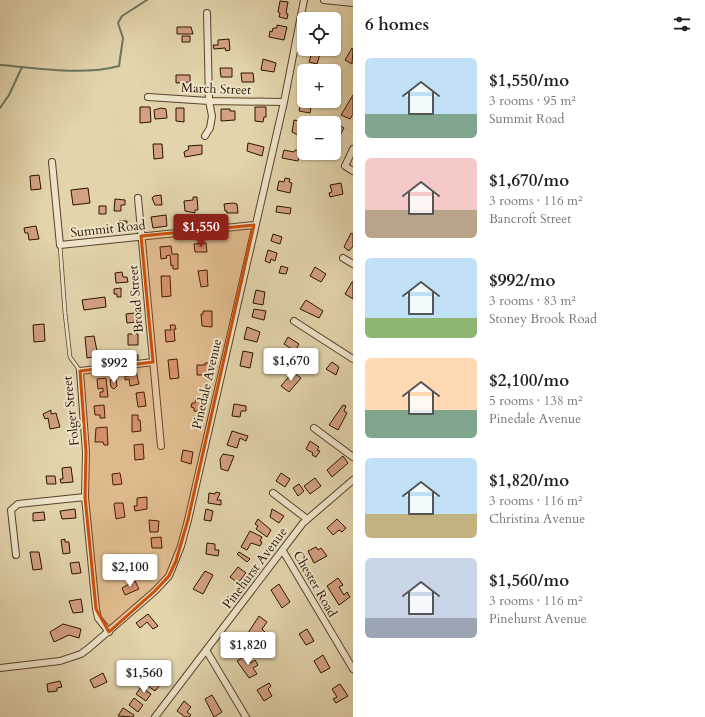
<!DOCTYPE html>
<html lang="en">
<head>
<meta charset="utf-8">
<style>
  body { margin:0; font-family:Cardo,serif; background:#f2f2f2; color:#202124; height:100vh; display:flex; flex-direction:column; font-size:15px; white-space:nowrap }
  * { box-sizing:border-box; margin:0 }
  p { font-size:13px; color:#757577 }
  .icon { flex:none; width:22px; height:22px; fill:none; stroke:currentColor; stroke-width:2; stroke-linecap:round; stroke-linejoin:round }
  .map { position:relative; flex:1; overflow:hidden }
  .sheet { display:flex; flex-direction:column; background:#fff; width:352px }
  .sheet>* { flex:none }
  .tools { position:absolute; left:297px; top:12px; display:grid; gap:8px }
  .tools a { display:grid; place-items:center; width:44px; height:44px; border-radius:6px; background:#fff; box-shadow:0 1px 3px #0004; font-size:20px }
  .price { position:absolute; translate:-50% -34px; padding:0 9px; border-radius:4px; background:#fff; color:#222; font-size:13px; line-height:26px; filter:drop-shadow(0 1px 2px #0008) }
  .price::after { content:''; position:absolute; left:50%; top:24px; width:12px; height:9px; margin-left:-6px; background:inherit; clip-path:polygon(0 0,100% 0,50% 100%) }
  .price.active { background:#8f2418; color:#fff }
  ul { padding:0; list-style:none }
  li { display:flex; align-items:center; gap:12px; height:100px; padding:0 12px }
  li span { display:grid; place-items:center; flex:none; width:112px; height:80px; border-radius:6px; color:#555 }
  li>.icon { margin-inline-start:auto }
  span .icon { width:48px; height:48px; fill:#fffc; stroke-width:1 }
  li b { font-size:17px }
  h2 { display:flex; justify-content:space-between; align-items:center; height:48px; padding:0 12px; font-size:17px }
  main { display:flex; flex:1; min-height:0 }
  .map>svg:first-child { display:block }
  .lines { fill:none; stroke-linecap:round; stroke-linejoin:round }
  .stream { stroke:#6b7762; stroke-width:2 }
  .building { fill:#d4a182; stroke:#2a1400 }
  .service-casing { stroke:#58442b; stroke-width:4.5 }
  .minor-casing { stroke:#58442b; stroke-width:8 }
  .service { stroke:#ede3c9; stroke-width:3 }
  .minor { stroke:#ede3c9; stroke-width:6 }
  .marked { fill:#cc4f0a; fill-opacity:0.2; stroke:#cc4f0a; stroke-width:3; stroke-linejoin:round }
  .labels { text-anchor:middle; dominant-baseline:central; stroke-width:4; stroke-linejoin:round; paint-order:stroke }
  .street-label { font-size:13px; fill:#2a1400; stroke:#ede3c9 }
</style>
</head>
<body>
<main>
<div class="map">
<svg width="353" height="717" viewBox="0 0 353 717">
  <rect width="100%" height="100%" fill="#e3d4ac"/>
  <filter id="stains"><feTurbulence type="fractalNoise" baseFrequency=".005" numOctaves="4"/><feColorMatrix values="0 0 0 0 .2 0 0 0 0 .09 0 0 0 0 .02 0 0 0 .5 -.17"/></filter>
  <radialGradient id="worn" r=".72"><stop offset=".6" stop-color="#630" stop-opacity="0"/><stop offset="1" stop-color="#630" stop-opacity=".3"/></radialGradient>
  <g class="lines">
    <path class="stream" d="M 0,65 C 38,68 82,76 119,66 L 123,38 L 118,23 L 122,16 L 147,0
      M 0,108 L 9,95 L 22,67"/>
  </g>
  <path class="building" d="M 280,1 L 288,2 L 286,13 L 288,14 L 287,19 L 279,17 L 280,13 L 278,12 Z
    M 277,25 L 287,27 L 284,40 L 269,37 L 270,31 L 272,32 L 273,28 L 277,28 Z
    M 177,27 L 191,27 L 193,34 L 177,34 Z
    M 182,36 L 190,36 L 190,42 L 182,42 Z
    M 229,39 L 230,50 L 226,51 L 225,48 L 214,49 L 213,45 L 218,45 L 218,40 Z
    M 352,48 L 353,49 L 352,64 L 345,60 Z
    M 312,52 L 320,54 L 317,64 L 309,62 Z
    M 263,59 L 276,63 L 274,72 L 261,70 Z
    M 220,68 L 232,68 L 232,77 L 221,77 Z
    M 303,68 L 313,69 L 313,71 L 304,71 L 304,92 L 300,91 Z
    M 241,73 L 253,73 L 254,82 L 242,82 Z
    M 176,75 L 190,75 L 190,82 L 176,83 Z
    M 353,95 L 353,114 L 350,119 L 341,115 Z
    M 307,101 L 312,101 L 310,113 L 299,111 L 301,102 L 307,103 Z
    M 140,107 L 150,107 L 151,122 L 140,123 Z
    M 255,107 L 266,107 L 266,117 L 264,117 L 263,122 L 255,121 Z
    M 161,108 L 166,109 L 167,118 L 155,119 L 154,110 Z
    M 176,108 L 184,108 L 184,122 L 176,121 Z
    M 221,109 L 230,109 L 230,111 L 235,111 L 235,120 L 221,121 Z
    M 294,120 L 303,122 L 300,136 L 292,132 Z
    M 336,123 L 344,128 L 337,140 L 334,138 L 334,126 Z
    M 248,143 L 264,147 L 262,156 L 247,151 Z
    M 153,144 L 162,144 L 163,158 L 154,159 Z
    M 202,145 L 202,154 L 185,157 L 184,152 L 189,149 L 188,146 Z
    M 284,150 L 294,152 L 295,150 L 300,151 L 298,161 L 282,158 Z
    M 39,175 L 41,189 L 31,190 L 30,176 Z
    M 285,178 L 290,179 L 289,182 L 292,183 L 290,193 L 277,190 L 279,181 L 284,182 Z
    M 341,183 L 343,194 L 330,197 L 329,193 L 332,192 L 330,185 Z
    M 88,188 L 90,203 L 73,205 L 71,190 Z
    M 161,195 L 162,205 L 155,205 L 152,198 L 154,196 Z
    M 193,197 L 197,197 L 198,210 L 195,210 L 195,213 L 185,211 L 184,201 L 193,200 Z
    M 115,199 L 125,200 L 125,205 L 121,205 L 121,211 L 114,211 Z
    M 233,203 L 237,204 L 238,213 L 227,213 L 227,211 L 225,211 L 224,204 Z
    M 99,206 L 106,206 L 106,214 L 99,214 Z
    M 277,206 L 291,208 L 290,214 L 276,212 Z
    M 166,215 L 167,226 L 153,228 L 151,217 Z
    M 119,221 L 127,221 L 127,231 L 119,231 Z
    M 36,226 L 39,239 L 29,240 L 28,233 L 25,233 L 24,228 Z
    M 351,233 L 353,234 L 353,246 L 349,251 L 344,247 Z
    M 273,234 L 282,237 L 280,244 L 271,241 Z
    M 206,243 L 207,252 L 195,252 L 194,244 Z
    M 171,246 L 172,254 L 178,254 L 178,269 L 173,269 L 173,265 L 171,266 L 170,255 L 166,256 L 167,258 L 161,259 L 160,247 Z
    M 268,250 L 277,253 L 275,261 L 271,259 L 270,263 L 265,261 Z
    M 281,266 L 288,268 L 286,274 L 279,273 Z
    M 315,267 L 326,274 L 321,282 L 310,276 Z
    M 207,270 L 208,286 L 201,287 L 198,271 Z
    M 122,272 L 123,277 L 127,277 L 128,282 L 116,283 L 115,273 Z
    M 161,276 L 170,276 L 171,296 L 162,297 Z
    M 352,282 L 353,282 L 353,299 L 345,294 Z
    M 121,288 L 121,297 L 117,297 L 117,294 L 114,294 L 114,289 Z
    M 256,290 L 265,292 L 263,305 L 253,303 Z
    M 105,297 L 106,307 L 84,310 L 82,300 Z
    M 306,300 L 323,311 L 319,318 L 300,309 Z
    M 254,309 L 266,311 L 264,320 L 252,317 Z
    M 203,311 L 212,311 L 212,327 L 202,326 L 201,314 L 203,314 Z
    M 135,313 L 136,322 L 127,323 L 126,314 Z
    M 44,324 L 45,341 L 34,342 L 33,325 Z
    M 170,325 L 175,325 L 176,329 L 174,329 L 175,341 L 166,342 L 165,330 L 171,330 Z
    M 247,327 L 260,332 L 257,342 L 244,339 Z
    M 128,334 L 138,334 L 138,345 L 128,345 Z
    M 94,336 L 98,356 L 87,358 L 85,337 Z
    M 288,337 L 299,344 L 295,351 L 284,344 Z
    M 309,350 L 316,352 L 317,358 L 315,362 L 306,355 Z
    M 243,351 L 253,353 L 250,368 L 240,366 Z
    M 129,355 L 138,355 L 138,360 L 129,360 Z
    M 177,359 L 179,378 L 170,379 L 168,360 Z
    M 332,362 L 339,367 L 336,375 L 326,369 Z
    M 205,363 L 209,363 L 209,375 L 197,375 L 197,365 L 205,365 Z
    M 136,371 L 139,384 L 130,386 L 129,379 L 125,380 L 125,376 L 128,376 L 127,373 Z
    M 293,372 L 301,378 L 289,392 L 281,386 Z
    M 106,378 L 108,397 L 100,397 L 100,392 L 103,392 L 103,388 L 98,389 L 97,379 Z
    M 116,379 L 117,386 L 114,389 L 111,387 L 110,380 Z
    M 144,392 L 146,406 L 138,407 L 136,393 Z
    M 196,397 L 200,398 L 200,401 L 204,402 L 203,406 L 205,406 L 202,412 L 194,411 L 194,408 L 191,407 L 192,403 L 195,403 Z
    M 234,404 L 246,406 L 246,411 L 241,411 L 240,417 L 232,416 Z
    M 104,405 L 105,418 L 100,418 L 100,415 L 95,415 L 94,406 Z
    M 343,405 L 346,406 L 344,411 L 347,413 L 338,430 L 329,425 Z
    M 51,410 L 51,414 L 56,413 L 60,427 L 50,429 L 48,418 L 45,419 L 43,414 Z
    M 132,415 L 138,415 L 138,420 L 140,420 L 141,431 L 132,432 Z
    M 107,427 L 108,445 L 104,445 L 103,442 L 95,442 L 96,428 Z
    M 232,431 L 248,436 L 246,441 L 240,438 L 237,448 L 227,445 Z
    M 310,441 L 319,447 L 317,450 L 320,451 L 316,457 L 312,455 L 313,453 L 306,449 Z
    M 143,444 L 144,459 L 135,460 L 134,445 Z
    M 183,450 L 193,452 L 191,464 L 181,461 Z
    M 223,454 L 234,456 L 228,471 L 221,469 L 220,459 Z
    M 343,456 L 348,463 L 332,477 L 327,470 Z
    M 71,467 L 73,482 L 61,483 L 60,479 L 63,479 L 62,468 Z
    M 120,473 L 122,484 L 113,485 L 112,474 Z
    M 281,473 L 290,479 L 285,487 L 276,481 Z
    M 46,476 L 55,476 L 56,484 L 47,484 Z
    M 315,478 L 321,486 L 310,494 L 304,486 Z
    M 299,484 L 304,491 L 298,496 L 293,488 Z
    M 216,492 L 220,493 L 217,500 L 221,500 L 221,505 L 208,503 L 209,493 L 215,494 Z
    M 147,497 L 147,509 L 135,511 L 134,506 L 137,506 L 137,498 Z
    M 115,503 L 123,503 L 125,517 L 116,519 L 114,504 Z
    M 75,509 L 76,518 L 62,519 L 60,511 Z
    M 206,509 L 213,511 L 211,521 L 204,520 Z
    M 272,509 L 284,516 L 279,523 L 270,517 Z
    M 44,512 L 45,520 L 33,521 L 33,513 Z
    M 258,519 L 271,530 L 267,537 L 256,529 L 258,526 L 255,524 Z
    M 337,519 L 346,528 L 342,532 L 339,530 L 333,535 L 327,528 Z
    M 149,520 L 159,521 L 158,532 L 150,532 Z
    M 250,531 L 262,537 L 260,541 L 262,542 L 260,546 L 251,543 L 247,550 L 241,547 Z
    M 161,537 L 162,548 L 152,548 L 151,538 Z
    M 65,539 L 65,542 L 69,542 L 70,553 L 63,554 L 61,540 Z
    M 207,543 L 215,544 L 215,550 L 219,550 L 218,556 L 206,554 Z
    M 316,547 L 318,550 L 321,548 L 327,556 L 314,563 L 308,551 Z
    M 30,552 L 39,552 L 42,569 L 33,570 Z
    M 239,552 L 250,559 L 247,562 L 237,554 Z
    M 79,562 L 81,573 L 72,574 L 70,563 Z
    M 150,565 L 150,569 L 154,568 L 155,575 L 145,577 L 144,566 Z
    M 238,567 L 246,573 L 238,583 L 230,577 Z
    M 205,571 L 213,575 L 203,594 L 193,589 Z
    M 338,578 L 343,585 L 339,587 L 344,595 L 347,592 L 350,597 L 339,605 L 327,586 Z
    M 135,581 L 139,589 L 125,595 L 122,588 Z
    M 279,584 L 290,602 L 282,608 L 271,590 Z
    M 81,599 L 83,612 L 73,613 L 69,601 Z
    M 148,614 L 158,626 L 153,629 L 147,622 L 140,628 L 136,623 Z
    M 259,616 L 267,622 L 262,629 L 265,632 L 262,635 L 259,633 L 255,638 L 248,633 Z
    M 63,624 L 81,629 L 79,638 L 69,635 L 54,642 L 50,632 Z
    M 307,629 L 314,641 L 306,645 L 299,634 Z
    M 246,655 L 251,663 L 255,660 L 258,665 L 253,668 L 257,674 L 249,678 L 237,661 Z
    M 323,655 L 330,668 L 321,673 L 314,661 Z
    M 159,666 L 169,674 L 163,681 L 154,673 Z
    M 103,673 L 107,682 L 94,688 L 90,680 Z
    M 151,677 L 161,684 L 155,691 L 145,684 Z
    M 60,681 L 62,687 L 57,688 L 57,691 L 48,692 L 47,684 Z
    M 269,683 L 271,686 L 268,689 L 272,696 L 264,701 L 257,690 Z
    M 340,684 L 348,696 L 336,703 L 333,699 L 337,697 L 332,689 Z
    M 141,687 L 151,694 L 146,701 L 136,694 Z
    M 212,695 L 222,712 L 214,717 L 205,699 Z
    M 134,698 L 143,705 L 138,712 L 129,705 Z
    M 184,701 L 191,707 L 187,712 L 191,715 L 189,717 L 185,717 L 177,711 Z
    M 123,708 L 134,715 L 133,717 L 118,716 Z"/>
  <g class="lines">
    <g class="service-casing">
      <path id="service" d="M 60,245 L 65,313 L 70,357 L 80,371"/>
    </g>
    <g class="minor-casing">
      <path id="minor" d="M 324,0 L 353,3
        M 148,97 L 209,101 L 284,102
        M 205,136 L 210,128 L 212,116 L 209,101 L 207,13
        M 353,149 L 345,166 L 353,171
        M 52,162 L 60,245 L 254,225
        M 138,198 L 161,446
        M 343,258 L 353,264
        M 294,321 L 353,359
        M 314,428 L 353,457
        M 273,493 L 307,519
        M 283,551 L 353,669
        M 16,555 L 11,510 L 18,504 L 85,497
        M 109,632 L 98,618 L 96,609 L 85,497 L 86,452 L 80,371 L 153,362
        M 206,650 L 246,717
        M 0,668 L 60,661 L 81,654 L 89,648 L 155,591 L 169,576 L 181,546 L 188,520 L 284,102 L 304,0
        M 155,717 L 303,523 L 353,480"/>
    </g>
    <use href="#service" class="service"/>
    <use href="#minor" class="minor"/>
  </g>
  <path class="marked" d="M 254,225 L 188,520 L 176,561 L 169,576 L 155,591 L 109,632 L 96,609 L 85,497 L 86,452 L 80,371 L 153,362 L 141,236 Z"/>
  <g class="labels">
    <g class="street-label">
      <text transform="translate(216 89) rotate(2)">March Street</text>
      <text transform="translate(108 229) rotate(-6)">Summit Road</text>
      <text transform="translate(136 299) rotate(-95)">Broad Street</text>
      <text transform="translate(207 384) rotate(-77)">Pinedale Avenue</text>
      <text transform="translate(71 411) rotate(-96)">Folger Street</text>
      <text transform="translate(255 568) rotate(-53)">Pinehurst Avenue</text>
      <text transform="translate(315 584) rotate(60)">Chester Road</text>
    </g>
  </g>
  <rect width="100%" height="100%" filter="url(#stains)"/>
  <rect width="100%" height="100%" fill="url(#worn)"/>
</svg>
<div class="tools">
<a><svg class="icon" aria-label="locate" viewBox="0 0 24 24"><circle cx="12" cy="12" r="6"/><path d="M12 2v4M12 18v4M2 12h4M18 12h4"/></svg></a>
<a>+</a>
<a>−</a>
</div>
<b class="price active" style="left:201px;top:248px">$1,550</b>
<b class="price" style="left:291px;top:382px">$1,670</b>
<b class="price" style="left:114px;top:384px">$992</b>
<b class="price" style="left:130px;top:588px">$2,100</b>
<b class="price" style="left:248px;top:666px">$1,820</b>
<b class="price" style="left:144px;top:694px">$1,560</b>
</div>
<section class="sheet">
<h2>6 homes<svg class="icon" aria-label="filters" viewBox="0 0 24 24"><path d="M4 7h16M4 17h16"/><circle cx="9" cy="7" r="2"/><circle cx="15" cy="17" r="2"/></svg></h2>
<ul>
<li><span style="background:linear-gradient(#bfe0f5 70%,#7fa58c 0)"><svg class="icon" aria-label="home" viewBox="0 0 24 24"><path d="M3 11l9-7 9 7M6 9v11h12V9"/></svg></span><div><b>$1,550/mo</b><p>3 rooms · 95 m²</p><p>Summit Road</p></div></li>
<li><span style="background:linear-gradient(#f6c9c9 65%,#b9a48a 0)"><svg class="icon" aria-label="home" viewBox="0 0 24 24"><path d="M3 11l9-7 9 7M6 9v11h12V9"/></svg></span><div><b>$1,670/mo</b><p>3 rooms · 116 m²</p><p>Bancroft Street</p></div></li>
<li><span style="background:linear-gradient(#bfe0f5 75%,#8fb573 0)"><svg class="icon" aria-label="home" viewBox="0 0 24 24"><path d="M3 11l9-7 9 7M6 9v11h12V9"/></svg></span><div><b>$992/mo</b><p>3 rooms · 83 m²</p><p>Stoney Brook Road</p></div></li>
<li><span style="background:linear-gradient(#ffd9b3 65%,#7fa58c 0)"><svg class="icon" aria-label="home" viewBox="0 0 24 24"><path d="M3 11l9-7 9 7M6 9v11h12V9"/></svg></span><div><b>$2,100/mo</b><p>5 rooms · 138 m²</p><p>Pinedale Avenue</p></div></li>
<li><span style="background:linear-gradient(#bfe0f5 70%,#c2b280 0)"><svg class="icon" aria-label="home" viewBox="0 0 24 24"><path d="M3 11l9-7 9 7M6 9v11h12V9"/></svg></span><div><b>$1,820/mo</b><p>3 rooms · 116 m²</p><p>Christina Avenue</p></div></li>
<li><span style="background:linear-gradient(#c9d6e8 75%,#9aa5b1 0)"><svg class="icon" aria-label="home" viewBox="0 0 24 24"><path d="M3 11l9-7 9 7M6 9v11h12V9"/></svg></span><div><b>$1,560/mo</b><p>3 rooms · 116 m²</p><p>Pinehurst Avenue</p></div></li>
</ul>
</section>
</main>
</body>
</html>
